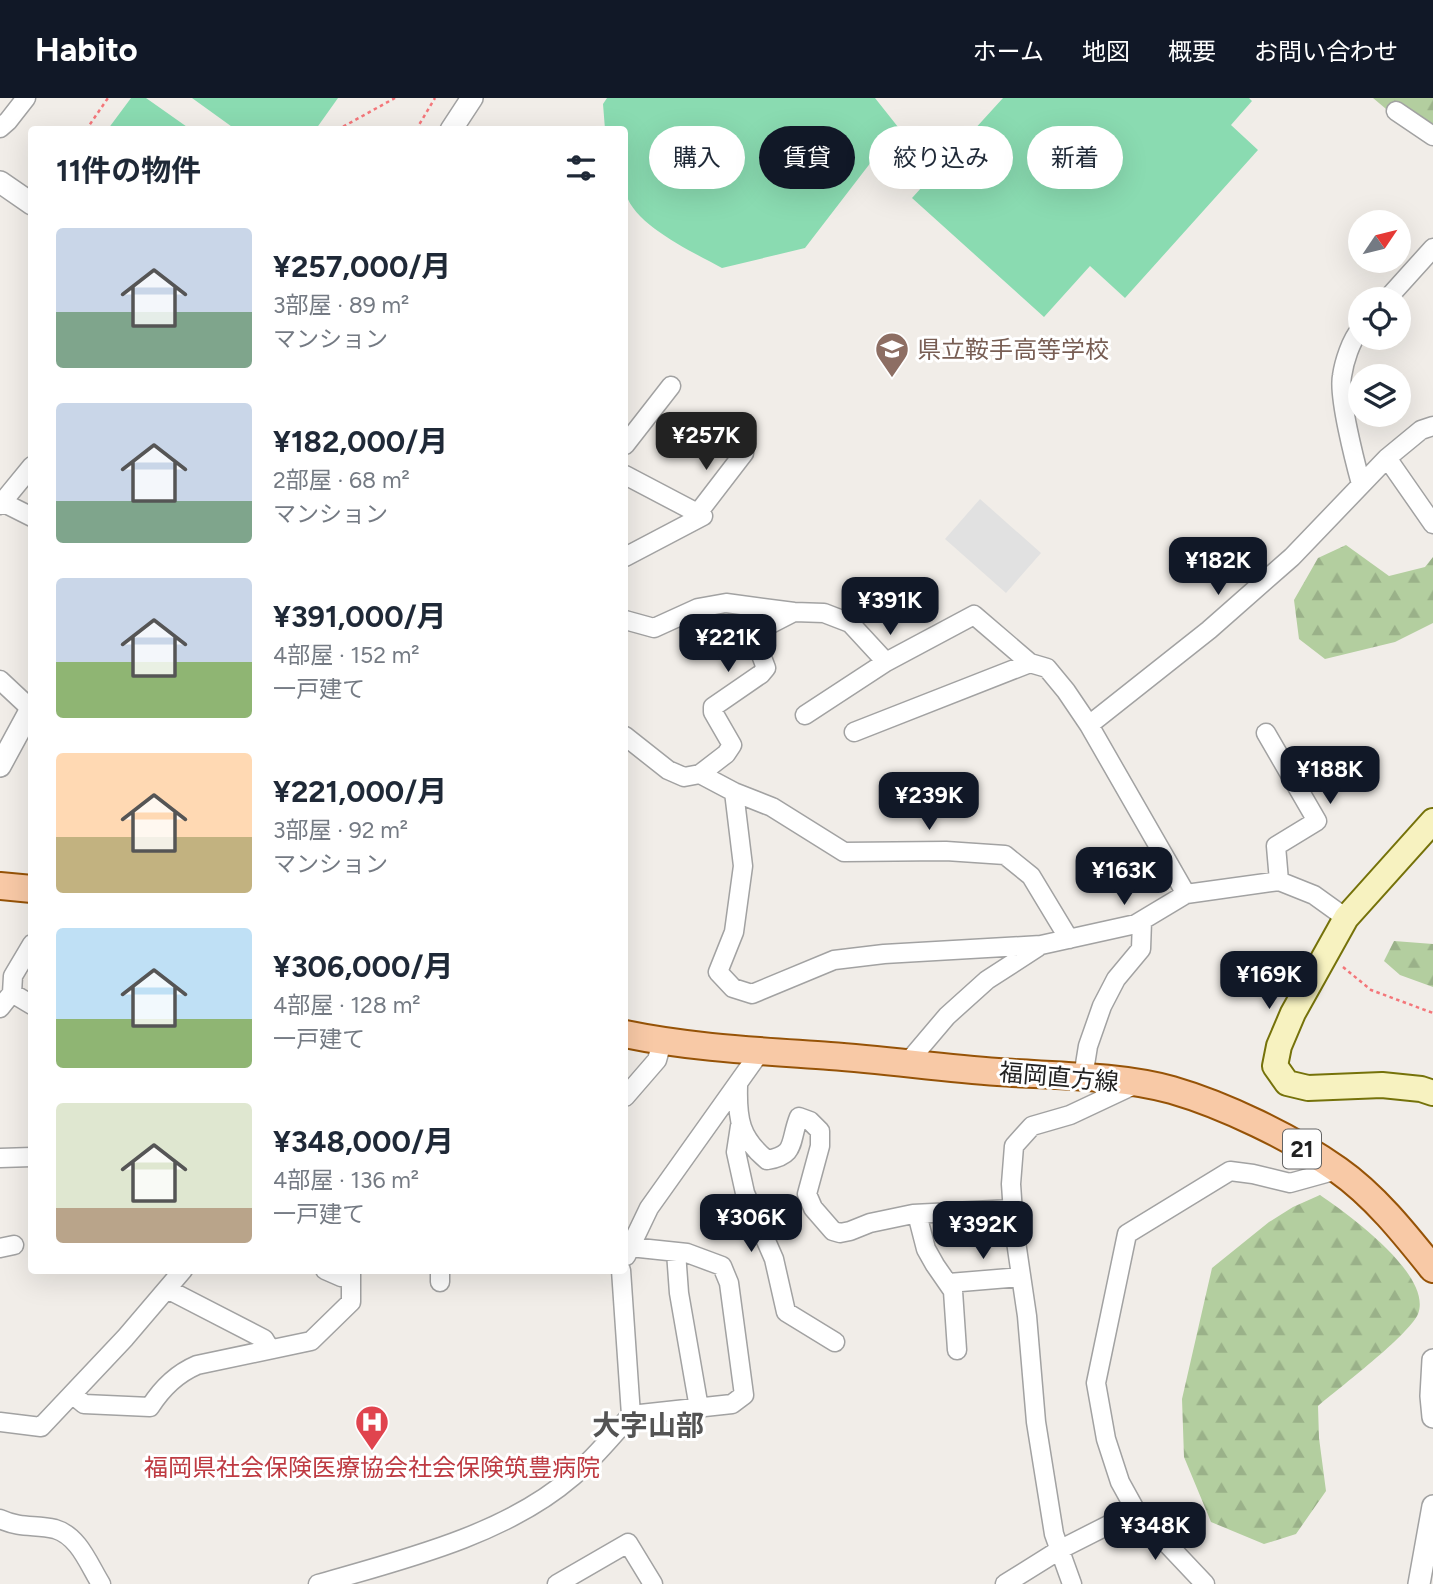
<!DOCTYPE html>
<html lang="ja">
<head>
<meta charset="utf-8">
<style>
  body { margin:0; font-family:Figtree,"Noto Sans JP",sans-serif; background:#f6f6f7; color:#1f2937; height:100vh; display:flex; flex-direction:column; font-size:26px; white-space:nowrap }
  * { box-sizing:border-box; margin:0 }
  p { font-size:23px; color:#747a83 }
  .icon { flex:none; width:38px; height:38px; fill:none; stroke:currentColor; stroke-width:2; stroke-linecap:round; stroke-linejoin:round }
  .map { position:relative; flex:1; overflow:hidden }
  .details { position:absolute; left:28px; top:28px; width:600px; height:1148px; display:flex; flex-direction:column; background:#fff; border-radius:7px; box-shadow:0 7px 28px #0002 }
  .details>* { flex:none }
  .top-card { position:absolute; left:649px; top:28px; width:665px; height:63px; display:flex; gap:14px }
  .needle { width:46px; rotate:55deg }
  .tools { position:absolute; left:1348px; top:112px; display:grid; gap:14px }
  .tools a { display:grid; place-items:center; width:63px; height:63px; border-radius:50%; background:#fff; box-shadow:0 7px 28px #0002; font-size:35px }
  .price { position:absolute; translate:-50% -60px; padding:0 16px; border-radius:14px; background:#111827; color:#fff; font-size:23px; line-height:46px; filter:drop-shadow(0 2px 4px #0008) }
  .price::after { content:''; position:absolute; left:50%; top:42px; width:21px; height:16px; margin-left:-10px; background:inherit; clip-path:polygon(0 0,100% 0,50% 100%) }
  .price.on { background:#222; color:#fff }
  ul { padding:0; list-style:none }
  li { display:flex; align-items:center; gap:21px; height:175px; padding:0 28px }
  li span { display:grid; place-items:center; flex:none; width:196px; height:140px; border-radius:7px; color:#555 }
  li>.icon { margin-inline-start:auto }
  span .icon { width:84px; height:84px; fill:#fffc; stroke-width:1 }
  li b { font-size:30px }
  h2 { display:flex; justify-content:space-between; align-items:center; height:84px; padding:0 28px; font-size:30px }
  .tag { padding:0 24px; border-radius:32px; background:#fff; box-shadow:0 7px 28px #0002; font-size:24px; line-height:63px }
  .tag.on { background:#111827; color:#fff }
  header { display:flex; align-items:center; gap:42px; box-sizing:border-box; height:98px; padding:0 35px; background:#111827; color:#fff }
  header strong { font-size:33px }
  nav { display:flex; gap:38px; margin-inline-start:auto; font-size:24px }
  .map>svg:first-child { display:block }
  .forest { fill:url(#forest-firs) }
  .pitch { fill:#8adbb1 }
  .parking { fill:#e1e1e1 }
  .lines { fill:none; stroke-linecap:round; stroke-linejoin:round }
  .minor-casing { stroke:#a2a2a2; stroke-width:21 }
  .tertiary-casing { stroke:#a2a2a2; stroke-width:24 }
  .secondary-casing { stroke:#75720a; stroke-width:28 }
  .primary-casing { stroke:#965307; stroke-width:30 }
  .path { stroke:#f4767a; stroke-width:2.5; stroke-dasharray:3.5 3.5; stroke-linecap:butt }
  .minor { stroke:#fff; stroke-width:18 }
  .tertiary { stroke:#fff; stroke-width:21 }
  .secondary { stroke:#f7f2c0; stroke-width:24 }
  .primary { stroke:#f8c9a6; stroke-width:26 }
  .labels { text-anchor:middle; dominant-baseline:central; stroke-width:6; stroke-linejoin:round; paint-order:stroke }
  .shield { fill:#fff; stroke:#646464; stroke-width:2 }
  .shield-label { font-size:23px; font-weight:bold; fill:#212121 }
  .education-label { font-size:24px; fill:#785e54; stroke:#fff; text-anchor:start }
  .street-label { font-size:24px; fill:#212121; stroke:#fff }
  .health-label { font-size:24px; fill:#be3a42; stroke:#fff }
  .quarter-label { font-size:28px; font-weight:bold; fill:#545454; stroke:#fff }
</style>
</head>
<body>
<header>
<strong>Habito</strong>
<nav><a>ホーム</a><a>地図</a><a>概要</a><a>お問い合わせ</a></nav>
</header>
<div class="map">
<svg width="1433" height="1486" viewBox="0 0 1433 1486">
  <defs>
    <pattern id="forest-firs" width="22" height="20" patternUnits="userSpaceOnUse" patternTransform="scale(1.75)"><rect width="22" height="20" fill="#b3ce9f"/><path d="M5 1l3.5 6h-7zM16 11l3.5 6h-7z" fill="#9ab189"/></pattern>
  </defs>
  <rect width="100%" height="100%" fill="#f1ede8"/>
  <path class="forest" d="M 1373,0 L 1433,0 L 1433,31 L 1411,32 Z
    M 1346,447 L 1389,478 L 1425,469 L 1433,459 L 1433,525 L 1395,544 L 1325,561 L 1299,541 L 1294,502 L 1318,460 Z
    M 1394,843 L 1433,846 L 1433,889 L 1400,877 L 1384,863 Z
    M 1320,1097 C 1348,1116 1433,1177 1418,1216 C 1408,1238 1339,1290 1318,1308 L 1319,1340 L 1326,1393 L 1296,1436 L 1264,1446 L 1211,1424 L 1184,1359 L 1182,1301 L 1212,1170 L 1269,1124 L 1293,1109 Z"/>
  <path class="pitch" d="M 131,0 L 146,0 L 190,31 L 108,31 Z
    M 192,0 L 338,0 L 316,31 L 235,31 Z
    M 607,0 L 875,0 L 898,29 L 805,150 L 722,170 C 695,155 635,128 626,96 C 621,79 625,50 625,32 L 605,31 L 603,6 Z
    M 1003,0 L 1249,0 L 1252,3 L 1231,27 L 1258,52 L 1125,200 L 1090,168 L 1044,219 L 912,100 Z"/>
  <path class="parking" d="M 980,401 L 1041,455 L 1006,495 L 945,441 Z"/>
  <g class="lines">
    <g class="minor-casing">
      <path id="minor" d="M 1396,13 L 1433,38
        M 0,30 L 8,23 L 26,0
        M 1387,201 L 1433,150
        M 1360,232 C 1351,242 1344,264 1342,278 C 1338,298 1355,364 1361,386
        M 625,347 L 671,288
        M 1387,360 L 1433,426
        M 625,377 L 703,418 L 625,459
        M 2,404 L 32,419
        M 0,407 L 32,368
        M 698,415 L 744,355
        M 625,522 L 654,530 L 698,510 L 726,505 L 794,514 L 824,515 L 850,525 L 886,564 L 974,517 L 1030,565 L 1047,570 L 1066,593 L 1089,627 L 1186,796
        M 0,582 L 31,611
        M 805,617 L 886,564
        M 1089,627 L 1209,532 L 1292,459 L 1387,360 L 1421,332 L 1433,328
        M 854,634 L 1030,565
        M 1266,635 L 1317,723 L 1276,748 L 1279,783
        M 625,638 L 668,672 L 684,679 L 700,676 L 734,694 L 772,709 L 844,754 L 946,753 L 1005,757 L 1031,778 L 1069,841
        M 700,676 L 726,656 L 732,647 L 713,614 L 713,609 L 761,576 L 766,570 L 755,541 L 759,532 L 794,514
        M 734,694 L 743,768 L 734,834 L 718,874 L 733,890 L 752,896 L 834,862 L 884,856 L 1041,847 L 1136,826 L 1186,796 L 1279,783 L 1314,797 L 1346,820
        M 32,846 L 13,878 L 12,895 L 32,907
        M 0,910 L 12,895
        M 908,964 L 947,918 L 987,882 L 1038,849
        M 1083,979 L 1088,948 L 1102,908 L 1116,881 L 1141,851 L 1142,823
        M 738,988 C 737,1021 740,1040 767,1062 C 797,1057 789,1044 799,1019 L 810,1023 L 820,1033 L 820,1048 L 807,1096 L 813,1110 L 833,1133 L 840,1135 L 850,1133 L 870,1125 L 913,1116 L 1013,1111
        M 625,999 L 657,962 L 662,944
        M 740,1028 L 736,1054 L 745,1095 L 774,1161 L 786,1214 L 835,1244
        M 0,1060 L 32,1059
        M 917,1116 L 926,1151 L 935,1167 L 953,1193 L 957,1252
        M 630,1149 L 687,1155 L 722,1168 L 729,1185 L 744,1297 L 732,1306 L 631,1317
        M 0,1150 L 14,1147
        M 676,1154 L 679,1195 L 699,1310
        M 626,1158 L 649,1110 L 760,954
        M 325,1172 L 341,1179 L 351,1180
        M 440,1184 L 440,1172
        M 949,1185 L 1021,1179
        M 167,1191 L 264,1241 L 270,1251
        M 72,1296 L 84,1306 L 150,1309 C 162,1290 176,1276 197,1267 L 311,1243 L 351,1204 L 351,1172
        M 0,1324 L 41,1329 L 125,1240 L 183,1172
        M 0,1421 C 22,1431 35,1426 55,1431 C 79,1438 89,1467 101,1486
        M 318,1486 C 402,1462 505,1437 572,1379 C 594,1361 612,1338 631,1317 L 621,1172
        M 557,1486 L 628,1445 L 653,1486
        M 1005,1486 L 1061,1451 L 1136,1413
        M 1072,1486 L 1054,1436 L 1036,1324 L 1027,1218 L 1014,1130 L 1011,1086 L 1014,1048 L 1032,1028 L 1070,1017 L 1136,986
        M 1205,1486 L 1136,1413 L 1120,1384 L 1106,1341 L 1096,1285 L 1127,1136 L 1230,1073 L 1253,1076 L 1290,1085 L 1337,1072"/>
    </g>
    <g class="tertiary-casing">
      <path id="tertiary" d="M 451,32 L 472,0
        M 0,84 L 32,106
        M 0,668 L 32,609
        M 1433,1262 L 1431,1298 L 1433,1319
        M 1419,1486 L 1433,1408"/>
    </g>
    <g class="secondary-casing">
      <path id="secondary" d="M 1433,723 L 1346,820 L 1293,915 L 1279,948 L 1275,968 L 1287,985 L 1308,990 L 1382,987 L 1421,991 L 1433,995"/>
    </g>
    <g class="primary-casing">
      <path id="primary" d="M 0,788 L 32,791
        M 625,936 C 692,950 761,953 830,958 C 886,962 942,970 998,974 C 1053,978 1118,977 1172,992 C 1224,1007 1293,1040 1338,1072 C 1375,1098 1405,1136 1433,1171"/>
    </g>
    <path class="path" d="M 86,32 L 108,0
      M 337,32 L 395,0
      M 416,32 L 435,0
      M 1343,869 L 1371,892 L 1433,915"/>
    <use href="#minor" class="minor"/>
    <use href="#tertiary" class="tertiary"/>
    <use href="#secondary" class="secondary"/>
    <use href="#primary" class="primary"/>
  </g>
  <defs>
    <g id="school-pin" transform="scale(1.75)"><path d="M0 17L-7.5 6A9.5 9.5 0 1 1 7.5 6Z" fill="#8d6e63" stroke="#fff"/><path d="M0-5L7-2L0 1L-7-2ZM-4 1L0 2.5L4 1V4Q0 6-4 4Z" fill="#fff"/></g>
    <g id="hospital-pin" transform="scale(1.75)"><path d="M0 17L-7.5 6A9.5 9.5 0 1 1 7.5 6Z" fill="#e0444e" stroke="#fff"/><path d="M-5-5h3v3.5h4V-5h3V5h-3V1.5h-4V5h-3Z" fill="#fff"/></g>
  </defs>
  <g fill-rule="evenodd">
    <use href="#school-pin" x="892" y="251"/>
    <use href="#hospital-pin" x="372" y="1324"/>
  </g>
  <g class="labels">
    <rect class="shield" x="1283" y="1031.5" width="38" height="39" rx="5"/>
    <g class="shield-label">
      <text x="1302" y="1051">21</text>
    </g>
    <g class="education-label">
      <text x="917" y="251">県立鞍手高等学校</text>
    </g>
    <g class="street-label">
      <text transform="translate(1059 979) rotate(5)">福岡直方線</text>
    </g>
    <g class="health-label">
      <text x="372" y="1369">福岡県社会保険医療協会社会保険筑豊病院</text>
    </g>
    <g class="quarter-label">
      <text x="648" y="1327">大字山部</text>
    </g>
  </g>
</svg>
<div class="tools">
<a><svg class="needle" viewBox="-14 -14 28 28"><path d="M0-13l5 13h-10z" fill="#e53935"/><path d="M0 13l5-13h-10z" fill="#747a83"/></svg></a>
<a><svg class="icon" aria-label="locate" viewBox="0 0 24 24"><circle cx="12" cy="12" r="6"/><path d="M12 2v4M12 18v4M2 12h4M18 12h4"/></svg></a>
<a><svg class="icon" aria-label="layers" viewBox="0 0 24 24"><path d="M12 4l9 5-9 5-9-5zM3 14l9 5 9-5"/></svg></a>
</div>
<b class="price on" style="left:706px;top:374px">¥257K</b>
<b class="price" style="left:1218px;top:499px">¥182K</b>
<b class="price" style="left:890px;top:539px">¥391K</b>
<b class="price" style="left:728px;top:576px">¥221K</b>
<b class="price" style="left:1330px;top:708px">¥188K</b>
<b class="price" style="left:929px;top:734px">¥239K</b>
<b class="price" style="left:1124px;top:809px">¥163K</b>
<b class="price" style="left:1269px;top:913px">¥169K</b>
<b class="price" style="left:751px;top:1156px">¥306K</b>
<b class="price" style="left:983px;top:1163px">¥392K</b>
<b class="price" style="left:1155px;top:1464px">¥348K</b>
<div class="top-card">
<a class="tag">購入</a>
<a class="tag on">賃貸</a>
<a class="tag">絞り込み</a>
<a class="tag">新着</a>
</div>
<section class="details">
<h2>11件の物件<svg class="icon" aria-label="filters" viewBox="0 0 24 24"><path d="M4 7h16M4 17h16"/><circle cx="9" cy="7" r="2"/><circle cx="15" cy="17" r="2"/></svg></h2>
<ul>
<li><span style="background:linear-gradient(#c9d6e8 60%,#7fa58c 0)"><svg class="icon" aria-label="home" viewBox="0 0 24 24"><path d="M3 11l9-7 9 7M6 9v11h12V9"/></svg></span><div><b>¥257,000/月</b><p>3部屋 · 89 m²</p><p>マンション</p></div></li>
<li><span style="background:linear-gradient(#c9d6e8 70%,#7fa58c 0)"><svg class="icon" aria-label="home" viewBox="0 0 24 24"><path d="M3 11l9-7 9 7M6 9v11h12V9"/></svg></span><div><b>¥182,000/月</b><p>2部屋 · 68 m²</p><p>マンション</p></div></li>
<li><span style="background:linear-gradient(#c9d6e8 60%,#8fb573 0)"><svg class="icon" aria-label="home" viewBox="0 0 24 24"><path d="M3 11l9-7 9 7M6 9v11h12V9"/></svg></span><div><b>¥391,000/月</b><p>4部屋 · 152 m²</p><p>一戸建て</p></div></li>
<li><span style="background:linear-gradient(#ffd9b3 60%,#c2b280 0)"><svg class="icon" aria-label="home" viewBox="0 0 24 24"><path d="M3 11l9-7 9 7M6 9v11h12V9"/></svg></span><div><b>¥221,000/月</b><p>3部屋 · 92 m²</p><p>マンション</p></div></li>
<li><span style="background:linear-gradient(#bfe0f5 65%,#8fb573 0)"><svg class="icon" aria-label="home" viewBox="0 0 24 24"><path d="M3 11l9-7 9 7M6 9v11h12V9"/></svg></span><div><b>¥306,000/月</b><p>4部屋 · 128 m²</p><p>一戸建て</p></div></li>
<li><span style="background:linear-gradient(#dfe7d0 75%,#b9a48a 0)"><svg class="icon" aria-label="home" viewBox="0 0 24 24"><path d="M3 11l9-7 9 7M6 9v11h12V9"/></svg></span><div><b>¥348,000/月</b><p>4部屋 · 136 m²</p><p>一戸建て</p></div></li>
</ul>
</section>
</div>
</body>
</html>
